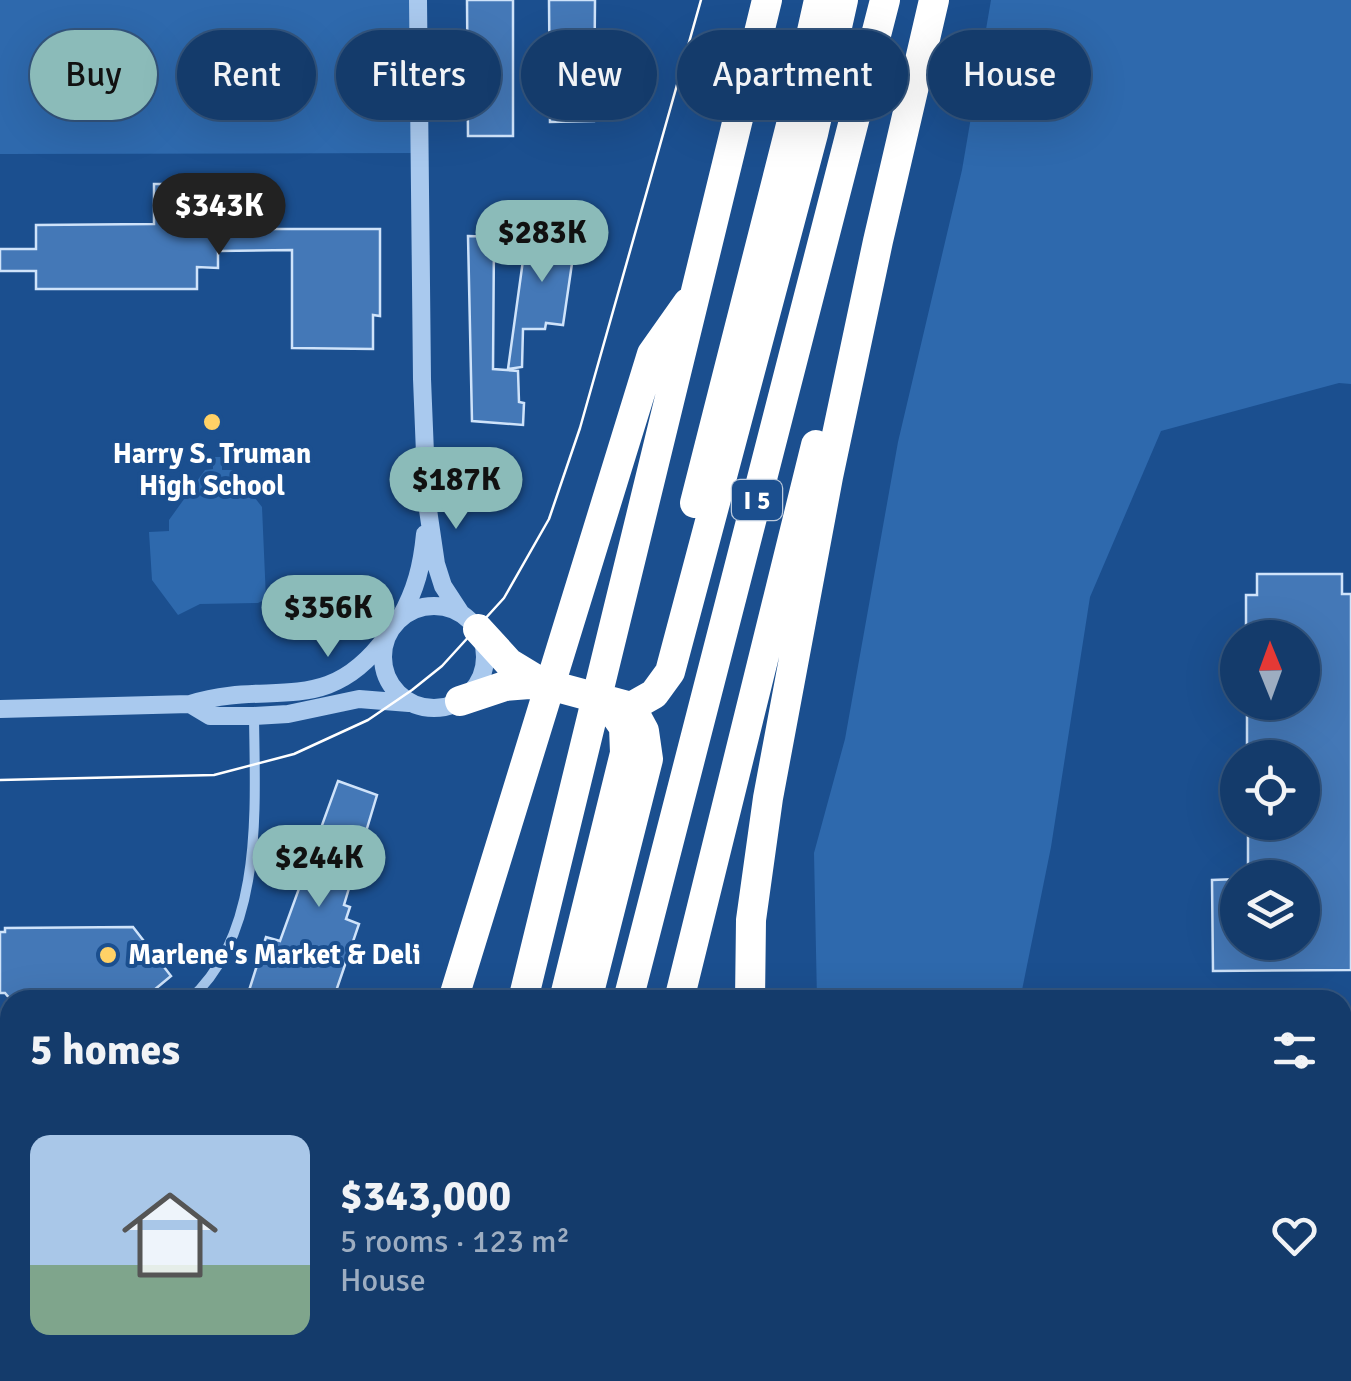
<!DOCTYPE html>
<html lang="en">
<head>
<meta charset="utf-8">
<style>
  body { margin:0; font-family:Signika,sans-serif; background:#1d4271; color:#f1f3f6; height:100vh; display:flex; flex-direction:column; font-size:38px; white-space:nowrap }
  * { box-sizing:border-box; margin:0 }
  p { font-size:32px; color:#9dadc1 }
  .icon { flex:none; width:55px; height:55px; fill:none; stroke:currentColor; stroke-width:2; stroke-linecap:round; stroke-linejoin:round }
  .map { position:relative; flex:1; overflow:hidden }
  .side { position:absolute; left:0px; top:990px; width:1352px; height:392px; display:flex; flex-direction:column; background:#143b6b; border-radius:30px 30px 0 0; box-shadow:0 10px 40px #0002,0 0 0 2px #33557e }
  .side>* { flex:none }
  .hud { position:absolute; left:30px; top:30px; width:1292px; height:90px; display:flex; gap:20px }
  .needle { width:65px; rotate:359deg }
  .controls { position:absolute; left:1220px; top:620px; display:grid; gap:20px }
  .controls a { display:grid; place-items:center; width:100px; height:100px; border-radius:50%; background:#143b6b; box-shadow:0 10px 40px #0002,0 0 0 2px #33557e; font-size:50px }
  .price { position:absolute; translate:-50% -85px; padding:0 22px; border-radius:35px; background:#8bbbb9; color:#111; font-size:32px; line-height:65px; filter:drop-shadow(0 2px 5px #0008) }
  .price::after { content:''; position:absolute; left:50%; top:60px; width:30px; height:22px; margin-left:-15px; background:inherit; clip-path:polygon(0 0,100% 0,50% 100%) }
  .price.current { background:#222; color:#fff }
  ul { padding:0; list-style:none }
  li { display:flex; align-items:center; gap:30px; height:250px; padding:0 30px }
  li span { display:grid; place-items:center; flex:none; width:280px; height:200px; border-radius:20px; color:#555 }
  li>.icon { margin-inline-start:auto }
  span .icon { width:120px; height:120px; fill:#fffc; stroke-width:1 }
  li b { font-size:42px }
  h2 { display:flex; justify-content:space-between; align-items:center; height:120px; padding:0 30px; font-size:42px }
  .tag { padding:0 35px; border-radius:45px; background:#143b6b; box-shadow:0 10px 40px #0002,0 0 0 2px #33557e; font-size:35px; line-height:90px }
  .tag.current { background:#8bbbb9; color:#111 }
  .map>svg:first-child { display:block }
  .green { fill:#2e69ad }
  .water { fill:#3c6290; stroke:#9cc4f0; stroke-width:2.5 }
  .building { fill:#4478b7; stroke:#cfe3fa; stroke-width:2.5 }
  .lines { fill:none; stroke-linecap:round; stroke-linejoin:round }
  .minor { stroke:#a9c9ee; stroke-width:10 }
  .tertiary { stroke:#a9c9ee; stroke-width:18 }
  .motorway { stroke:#fff; stroke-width:30 }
  .tram { stroke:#fff; stroke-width:2.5 }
  .motorway-bridge { stroke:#fff; stroke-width:30 }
  .poi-dot { fill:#ffd166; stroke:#1b4f8f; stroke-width:4 }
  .labels { text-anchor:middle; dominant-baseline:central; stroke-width:8; stroke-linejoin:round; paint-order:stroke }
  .shield { fill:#1b4f8f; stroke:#bbcadd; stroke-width:2.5 }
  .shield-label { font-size:25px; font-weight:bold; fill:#fff }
  .poi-label { font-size:28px; font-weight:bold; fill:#fff; stroke:#1b4f8f }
</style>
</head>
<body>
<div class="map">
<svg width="1351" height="1381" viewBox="0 0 1351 1381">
  <rect width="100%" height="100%" fill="#1b4f8f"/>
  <path class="green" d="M 0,0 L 418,0 L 420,153 L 0,154 Z
    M 991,0 L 1351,0 L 1351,384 L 1339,383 L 1161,431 L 1090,597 L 1051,847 L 1020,1000 L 817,1000 L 814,853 L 845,739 L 898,442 L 962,170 Z
    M 213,457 L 222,457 L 222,470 L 233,470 L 262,507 L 266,599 L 258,603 L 200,604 L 178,615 L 152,580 L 149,532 L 169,531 L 169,520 L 205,470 L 213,469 Z
    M 622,1373 L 622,1372 L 757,1373 L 747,1381 L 620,1381 Z"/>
  <path class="water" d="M 200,1373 L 200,1372 L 369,1373 L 366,1381 L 188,1381 Z"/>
  <path class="building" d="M 467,0 L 513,0 L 513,136 L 468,136 Z
    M 549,0 L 595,0 L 594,121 L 550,122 Z
    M 154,184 L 274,184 L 274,229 L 380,229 L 380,316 L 373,315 L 373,349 L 292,348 L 292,250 L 218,251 L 218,268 L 197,267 L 197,289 L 36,289 L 36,271 L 0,271 L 0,249 L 36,249 L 36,225 L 154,224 Z
    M 528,224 L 576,236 L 563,325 L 546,323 L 545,329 L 523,329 L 522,367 L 508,369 Z
    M 468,236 L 494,237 L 493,369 L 518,371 L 519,402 L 524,403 L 523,425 L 472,421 Z
    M 1257,574 L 1342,574 L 1342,594 L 1351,594 L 1351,970 L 1213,971 L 1212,880 L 1238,879 L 1238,942 L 1302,942 L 1302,878 L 1248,878 L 1248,822 L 1302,822 L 1302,758 L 1247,758 L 1247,702 L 1302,702 L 1302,638 L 1246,638 L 1246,595 L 1257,595 Z
    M 338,781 L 377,795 L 344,905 L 350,907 L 346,919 L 359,924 L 333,1000 L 246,1000 L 266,937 L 280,941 Z
    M 133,927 L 171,976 L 142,1000 L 11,1000 L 5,993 L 0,993 L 0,932 L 5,932 L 5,928 Z"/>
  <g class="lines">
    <path class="minor" d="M 189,1000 C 264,934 255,808 254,716
      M 0,1152 L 10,1144"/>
    <path class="tertiary" d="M 418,0 L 422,379 L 427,503 L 436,564 L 443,586 L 460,612
      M383 657a51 51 0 1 1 102 0a51 51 0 1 1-102 0Z
      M 400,618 C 416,590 422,565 425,534
      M 190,704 L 210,716 L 254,716 L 288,714 L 359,699 L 409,703
      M 0,709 L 190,704 C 271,678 326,720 387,636"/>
    <path class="motorway" d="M 695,503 L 791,125 L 819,0
      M 478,629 L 509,663 L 542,683
      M 605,700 L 631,707 L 654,694 L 670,672 L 813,134 L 843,0
      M 460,701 L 505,686 L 542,683
      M 453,1000 L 652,354 L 688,303
      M 523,1000 L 767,0
      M 564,1000 L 625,753 L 624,727 L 605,700
      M 587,1000 L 648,759 L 644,731 L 631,707
      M 628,1000 L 885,0
      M 679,1000 L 816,445
      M 750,1000 L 751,920 L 768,798 L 828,477 L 878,241 L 934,0
      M 828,1372 L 831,1381
      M 76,1381 L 86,1372
      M 426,1381 L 428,1372
      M 468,1381 L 470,1372
      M 492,1381 L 493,1372
      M 531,1381 L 533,1372
      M 582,1381 L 584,1372"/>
    <path class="tram" d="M 0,780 L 214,775 L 294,754 L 368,720 L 412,690 L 442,666 L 504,598 L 549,519 L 580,428 L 701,0"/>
    <path class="motorway-bridge" d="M 542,683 L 605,700"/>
  </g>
  <g class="poi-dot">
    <circle cx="212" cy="422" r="10"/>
    <circle cx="108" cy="955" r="10"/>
  </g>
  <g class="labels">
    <rect class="shield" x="732" y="480" width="50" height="40" rx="8"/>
    <g class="shield-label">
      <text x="757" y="500">I 5</text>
    </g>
    <g class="poi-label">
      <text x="212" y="454">Harry S. Truman<tspan x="212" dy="32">High School</tspan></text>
      <text x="128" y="955" text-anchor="start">Marlene's Market &amp; Deli</text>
    </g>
  </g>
</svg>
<div class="controls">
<a><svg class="needle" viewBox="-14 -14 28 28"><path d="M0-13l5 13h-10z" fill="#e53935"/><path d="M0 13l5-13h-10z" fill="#9dadc1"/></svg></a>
<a><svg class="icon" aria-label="locate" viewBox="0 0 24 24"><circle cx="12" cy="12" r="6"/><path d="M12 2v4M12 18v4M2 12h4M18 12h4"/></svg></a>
<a><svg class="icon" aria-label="layers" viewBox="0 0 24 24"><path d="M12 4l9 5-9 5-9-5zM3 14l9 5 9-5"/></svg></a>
</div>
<b class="price current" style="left:219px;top:258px">$343K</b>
<b class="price" style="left:542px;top:285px">$283K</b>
<b class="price" style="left:456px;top:532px">$187K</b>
<b class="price" style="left:328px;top:660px">$356K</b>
<b class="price" style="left:319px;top:910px">$244K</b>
<div class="hud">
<a class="tag current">Buy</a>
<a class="tag">Rent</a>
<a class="tag">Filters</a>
<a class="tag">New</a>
<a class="tag">Apartment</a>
<a class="tag">House</a>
</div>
<section class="side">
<h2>5 homes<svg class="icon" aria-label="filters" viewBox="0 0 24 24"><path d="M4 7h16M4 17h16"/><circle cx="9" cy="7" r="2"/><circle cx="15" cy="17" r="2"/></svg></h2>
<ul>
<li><span style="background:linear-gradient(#a9c7e8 65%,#7fa58c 0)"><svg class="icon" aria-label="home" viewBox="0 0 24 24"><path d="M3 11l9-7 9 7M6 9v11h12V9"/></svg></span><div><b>$343,000</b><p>5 rooms · 123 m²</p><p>House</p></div><svg class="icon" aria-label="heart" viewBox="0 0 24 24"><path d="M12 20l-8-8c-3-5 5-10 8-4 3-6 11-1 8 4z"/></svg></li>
</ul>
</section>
</div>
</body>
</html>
